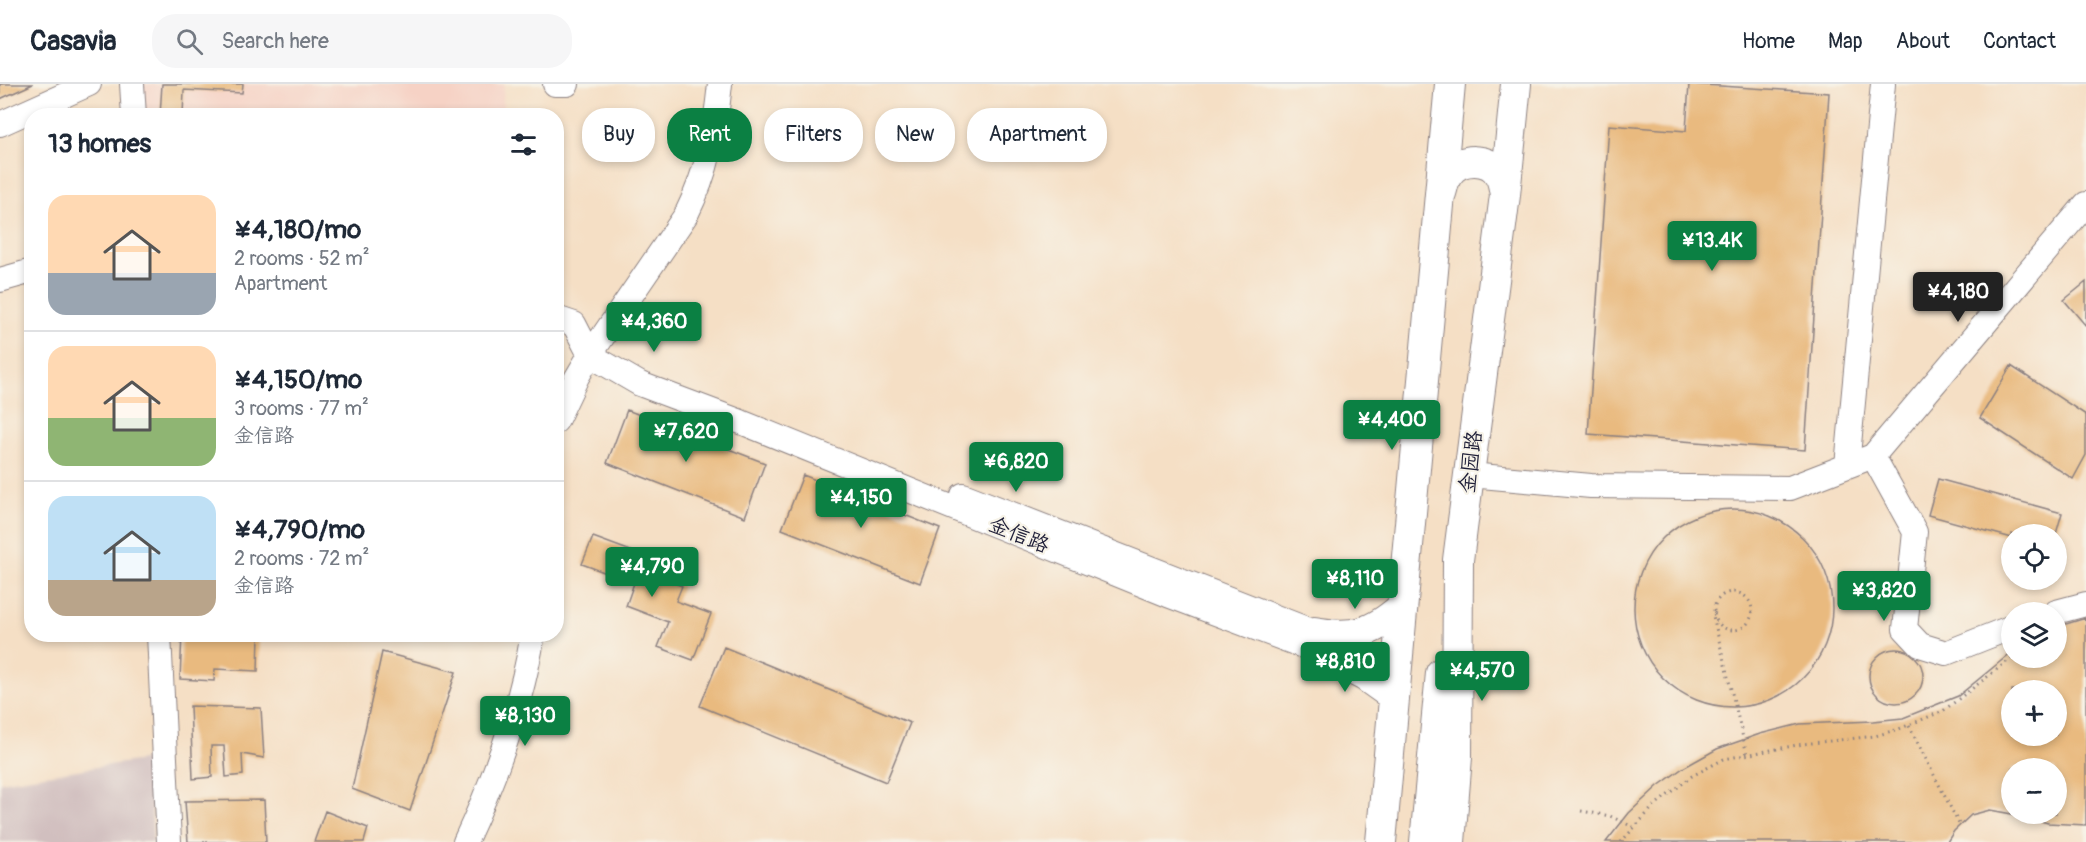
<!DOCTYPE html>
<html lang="en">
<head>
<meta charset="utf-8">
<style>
  body { margin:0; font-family:Pangolin,"LXGW WenKai TC",sans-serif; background:#f6f6f7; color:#1f2937; height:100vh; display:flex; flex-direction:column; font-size:22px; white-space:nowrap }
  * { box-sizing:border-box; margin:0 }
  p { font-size:20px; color:#747a83 }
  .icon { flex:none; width:33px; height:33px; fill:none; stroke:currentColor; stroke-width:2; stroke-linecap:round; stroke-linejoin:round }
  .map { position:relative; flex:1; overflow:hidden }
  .sheet { position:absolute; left:24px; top:24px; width:540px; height:534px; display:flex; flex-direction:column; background:#fff; border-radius:24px; box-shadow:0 3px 9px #0003 }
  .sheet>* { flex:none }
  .hud { position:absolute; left:582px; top:24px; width:570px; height:54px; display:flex; gap:12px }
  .buttons { position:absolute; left:2001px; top:440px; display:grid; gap:12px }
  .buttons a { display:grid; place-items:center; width:66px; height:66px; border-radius:50%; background:#fff; box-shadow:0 3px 9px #0003; font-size:30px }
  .price { position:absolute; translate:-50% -51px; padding:0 14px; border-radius:6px; background:#0b8043; color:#fff; font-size:20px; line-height:39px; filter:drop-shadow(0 2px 3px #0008) }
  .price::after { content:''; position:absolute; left:50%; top:36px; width:18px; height:14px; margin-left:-9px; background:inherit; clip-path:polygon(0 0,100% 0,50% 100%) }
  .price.on { background:#222; color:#fff }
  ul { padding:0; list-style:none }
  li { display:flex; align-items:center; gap:18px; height:150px; padding:0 24px }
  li+li { border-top:2px solid #e0e1e3 }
  li span { display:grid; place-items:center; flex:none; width:168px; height:120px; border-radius:18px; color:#555 }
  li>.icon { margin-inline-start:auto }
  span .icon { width:72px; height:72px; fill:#fffc; stroke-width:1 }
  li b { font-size:26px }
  h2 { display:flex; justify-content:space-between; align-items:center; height:72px; padding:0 24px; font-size:26px }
  .tag { padding:0 21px; border-radius:24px; background:#fff; box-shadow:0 3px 9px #0003; font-size:21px; line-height:54px }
  .tag.on { background:#0b8043; color:#fff }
  header { display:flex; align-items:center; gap:36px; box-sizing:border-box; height:84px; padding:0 30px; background:#fff; border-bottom:2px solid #e0e1e3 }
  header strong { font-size:28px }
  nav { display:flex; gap:33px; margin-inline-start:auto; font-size:21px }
  .search { width:420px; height:54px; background:#f6f6f7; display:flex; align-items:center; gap:15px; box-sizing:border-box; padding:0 21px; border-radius:24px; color:#747a83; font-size:22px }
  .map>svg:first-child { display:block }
  .built { fill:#f6d2c5 }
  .industrial { fill:#d1bfbf }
  .building { fill:#e9ba7f; fill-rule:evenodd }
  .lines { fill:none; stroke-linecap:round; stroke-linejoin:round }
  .minor-casing { stroke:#8c8080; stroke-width:26 }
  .major-casing { stroke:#8c8080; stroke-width:32 }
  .path { stroke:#8c8080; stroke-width:3; stroke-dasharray:1.5 4.5; stroke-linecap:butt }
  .minor { stroke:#fff; stroke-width:24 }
  .major { stroke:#fff; stroke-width:30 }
  .labels { text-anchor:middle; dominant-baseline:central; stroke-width:4.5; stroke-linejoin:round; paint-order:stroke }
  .street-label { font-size:21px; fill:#22223b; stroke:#f7f3e8 }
</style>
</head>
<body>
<header>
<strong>Casavia</strong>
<div class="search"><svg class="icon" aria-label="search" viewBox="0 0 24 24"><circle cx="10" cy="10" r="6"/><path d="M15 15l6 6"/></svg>Search here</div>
<nav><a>Home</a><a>Map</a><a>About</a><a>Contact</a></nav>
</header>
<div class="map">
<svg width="2086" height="758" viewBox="0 0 2086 758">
  <rect width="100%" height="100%" fill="#f7f3e8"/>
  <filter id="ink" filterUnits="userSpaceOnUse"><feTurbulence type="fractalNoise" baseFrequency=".0167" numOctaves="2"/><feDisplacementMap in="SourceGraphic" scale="12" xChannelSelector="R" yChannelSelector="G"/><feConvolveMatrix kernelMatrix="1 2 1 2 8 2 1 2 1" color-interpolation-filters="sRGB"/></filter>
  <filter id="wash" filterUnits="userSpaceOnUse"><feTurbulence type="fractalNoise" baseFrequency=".008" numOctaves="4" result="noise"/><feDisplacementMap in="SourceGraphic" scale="24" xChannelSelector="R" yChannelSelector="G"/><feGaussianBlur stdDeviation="1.35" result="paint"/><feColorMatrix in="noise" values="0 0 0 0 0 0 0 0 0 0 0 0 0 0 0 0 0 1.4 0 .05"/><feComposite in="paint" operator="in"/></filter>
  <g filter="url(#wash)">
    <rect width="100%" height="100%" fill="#f5dfc5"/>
    <path class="built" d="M 138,0 L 504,0 L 502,32 L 139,31 Z"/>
    <path class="industrial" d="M 149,675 L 153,758 L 0,758 L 0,698 Z"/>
    <g id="blocks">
      <path class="building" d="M 0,0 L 33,0 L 0,15 Z
        M 162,0 L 243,0 L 242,9 L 184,6 L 183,32 L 160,32 Z
        M 1689,0 L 1829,9 L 1805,366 L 1588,350 L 1609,41 L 1686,47 Z
        M 2086,198 L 2086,242 L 2064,216 Z
        M 2011,282 L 2086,331 L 2086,371 L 2073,395 L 1980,334 Z
        M 627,326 L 765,379 L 745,433 L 607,379 Z
        M 803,391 L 940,445 L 920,499 L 782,445 Z
        M 1938,395 L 2062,429 L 2056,450 L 2012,450 L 2012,454 L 1928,431 Z
        M1634 524a99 99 0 1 1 198 0a99 99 0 1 1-198 0Z
        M 593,453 L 639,470 L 634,484 L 682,502 L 676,517 L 711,530 L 693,576 L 658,563 L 668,538 L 626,522 L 634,499 L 582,480 Z
        M 2086,534 L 2086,741 L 2048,739 L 2014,730 L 2056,729 L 2056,684 L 2012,684 L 2012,730 L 1990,726 L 1971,731 L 1954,747 L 1947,758 L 1606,758 L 1629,729 L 1658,702 L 1683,684 L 1717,665 L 1760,650 L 1800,640 L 1873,637 L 1903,634 L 1958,612 L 2012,568 L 2012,573 L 2056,573 L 2056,543 ZM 2012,606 L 2056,606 L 2056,651 L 2012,651 Z
        M 182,550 L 232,553 L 233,550 L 259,550 L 258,587 L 215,585 L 214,597 L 180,595 Z
        M 724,563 L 910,639 L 886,698 L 700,622 Z
        M1869 592a27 27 0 1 1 54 0a27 27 0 1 1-54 0Z
        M 382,568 L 456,588 L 410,727 L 352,705 Z
        M 190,622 L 261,624 L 264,674 L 242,670 L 243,691 L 226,693 L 224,662 L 211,662 L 212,693 L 193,695 Z
        M 264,716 L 266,758 L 188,758 L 185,717 Z
        M 325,727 L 368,744 L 364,758 L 314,758 Z"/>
    </g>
  </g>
  <g filter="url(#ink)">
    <use href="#blocks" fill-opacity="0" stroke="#8c8080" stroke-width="1.5"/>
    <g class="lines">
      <g class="minor-casing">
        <path id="minor" d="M 132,0 L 134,32
          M 555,0 L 567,0
          M 0,40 L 89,0
          M 0,196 L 32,187
          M 556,234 L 574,240 L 590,271
          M 590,271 L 640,300 L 741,338 L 1168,511 L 1319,568
          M 556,337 L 577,293 L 590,271 L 686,131 C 708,87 715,48 720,0
          M 1873,372 L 1915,448 L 1905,545 L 1920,561 L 1946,569 L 2012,543
          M 1847,382 L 1883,0
          M 1470,391 L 1591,402 L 1790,404 L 1873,372 L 2086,120
          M 963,411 L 1314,548
          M 2056,528 L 2086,520
          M 159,550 L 169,758
          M 465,758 C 496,692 521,622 533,550"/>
      </g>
      <g class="major-casing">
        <path id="major" d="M 1441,109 C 1443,103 1444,95 1448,90 C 1459,73 1491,72 1500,92 C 1503,97 1504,105 1505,111
          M 1314,548 C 1353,555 1371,550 1401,524
          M 1319,568 L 1365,592 L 1393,612
          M 1381,758 L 1450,0
          M 1425,758 L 1441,589
          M 1450,758 L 1457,673 L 1458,476 L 1505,111 L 1516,0"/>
      </g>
      <path class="path" d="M1714 527a19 19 0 1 1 38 0a19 19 0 1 1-38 0Z
        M 1715,528 L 1713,532 L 1747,670
        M 1909,642 L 1960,742
        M 1581,727 L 1610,732 L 1633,743
        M 1621,758 L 1654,722 L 1692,692 L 1724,675 L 1803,660 L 1875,652 L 1899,645 L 1943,627 L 2013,573"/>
      <use href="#minor" class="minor"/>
      <use href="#major" class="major"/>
    </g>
  </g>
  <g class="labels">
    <g class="street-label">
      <text transform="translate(1471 378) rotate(-83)">金园路</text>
      <text transform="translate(1019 451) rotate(22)">金信路</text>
    </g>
  </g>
</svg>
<div class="buttons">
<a><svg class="icon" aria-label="locate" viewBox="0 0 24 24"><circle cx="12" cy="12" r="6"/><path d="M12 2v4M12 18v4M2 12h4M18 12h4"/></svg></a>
<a><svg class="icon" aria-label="layers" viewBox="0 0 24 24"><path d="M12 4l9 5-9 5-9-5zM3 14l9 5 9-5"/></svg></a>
<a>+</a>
<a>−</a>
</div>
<b class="price" style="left:1712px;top:188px">¥13.4K</b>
<b class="price on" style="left:1958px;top:239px">¥4,180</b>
<b class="price" style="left:654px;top:269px">¥4,360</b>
<b class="price" style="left:1392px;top:367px">¥4,400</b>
<b class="price" style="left:686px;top:379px">¥7,620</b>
<b class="price" style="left:1016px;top:409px">¥6,820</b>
<b class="price" style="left:861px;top:445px">¥4,150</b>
<b class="price" style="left:652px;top:514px">¥4,790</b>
<b class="price" style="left:1355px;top:526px">¥8,110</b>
<b class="price" style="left:1884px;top:538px">¥3,820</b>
<b class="price" style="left:1345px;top:609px">¥8,810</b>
<b class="price" style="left:1482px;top:618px">¥4,570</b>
<b class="price" style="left:525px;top:663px">¥8,130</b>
<div class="hud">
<a class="tag">Buy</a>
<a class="tag on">Rent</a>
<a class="tag">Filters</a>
<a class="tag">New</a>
<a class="tag">Apartment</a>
</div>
<section class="sheet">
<h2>13 homes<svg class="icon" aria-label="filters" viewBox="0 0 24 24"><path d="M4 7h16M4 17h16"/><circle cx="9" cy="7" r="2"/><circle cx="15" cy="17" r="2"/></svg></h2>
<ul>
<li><span style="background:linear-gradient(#ffd9b3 65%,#9aa5b1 0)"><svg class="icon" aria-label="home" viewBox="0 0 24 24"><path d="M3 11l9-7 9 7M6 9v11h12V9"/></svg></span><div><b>¥4,180/mo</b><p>2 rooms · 52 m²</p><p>Apartment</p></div></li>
<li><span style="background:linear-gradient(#ffd9b3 60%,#8fb573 0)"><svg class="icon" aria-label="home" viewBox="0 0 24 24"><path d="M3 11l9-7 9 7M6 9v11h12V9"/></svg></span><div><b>¥4,150/mo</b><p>3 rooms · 77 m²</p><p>金信路</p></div></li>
<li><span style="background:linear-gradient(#bfe0f5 70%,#b9a48a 0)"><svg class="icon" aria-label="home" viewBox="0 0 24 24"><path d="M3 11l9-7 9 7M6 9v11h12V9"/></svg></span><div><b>¥4,790/mo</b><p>2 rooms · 72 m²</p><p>金信路</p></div></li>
</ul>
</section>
</div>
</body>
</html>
